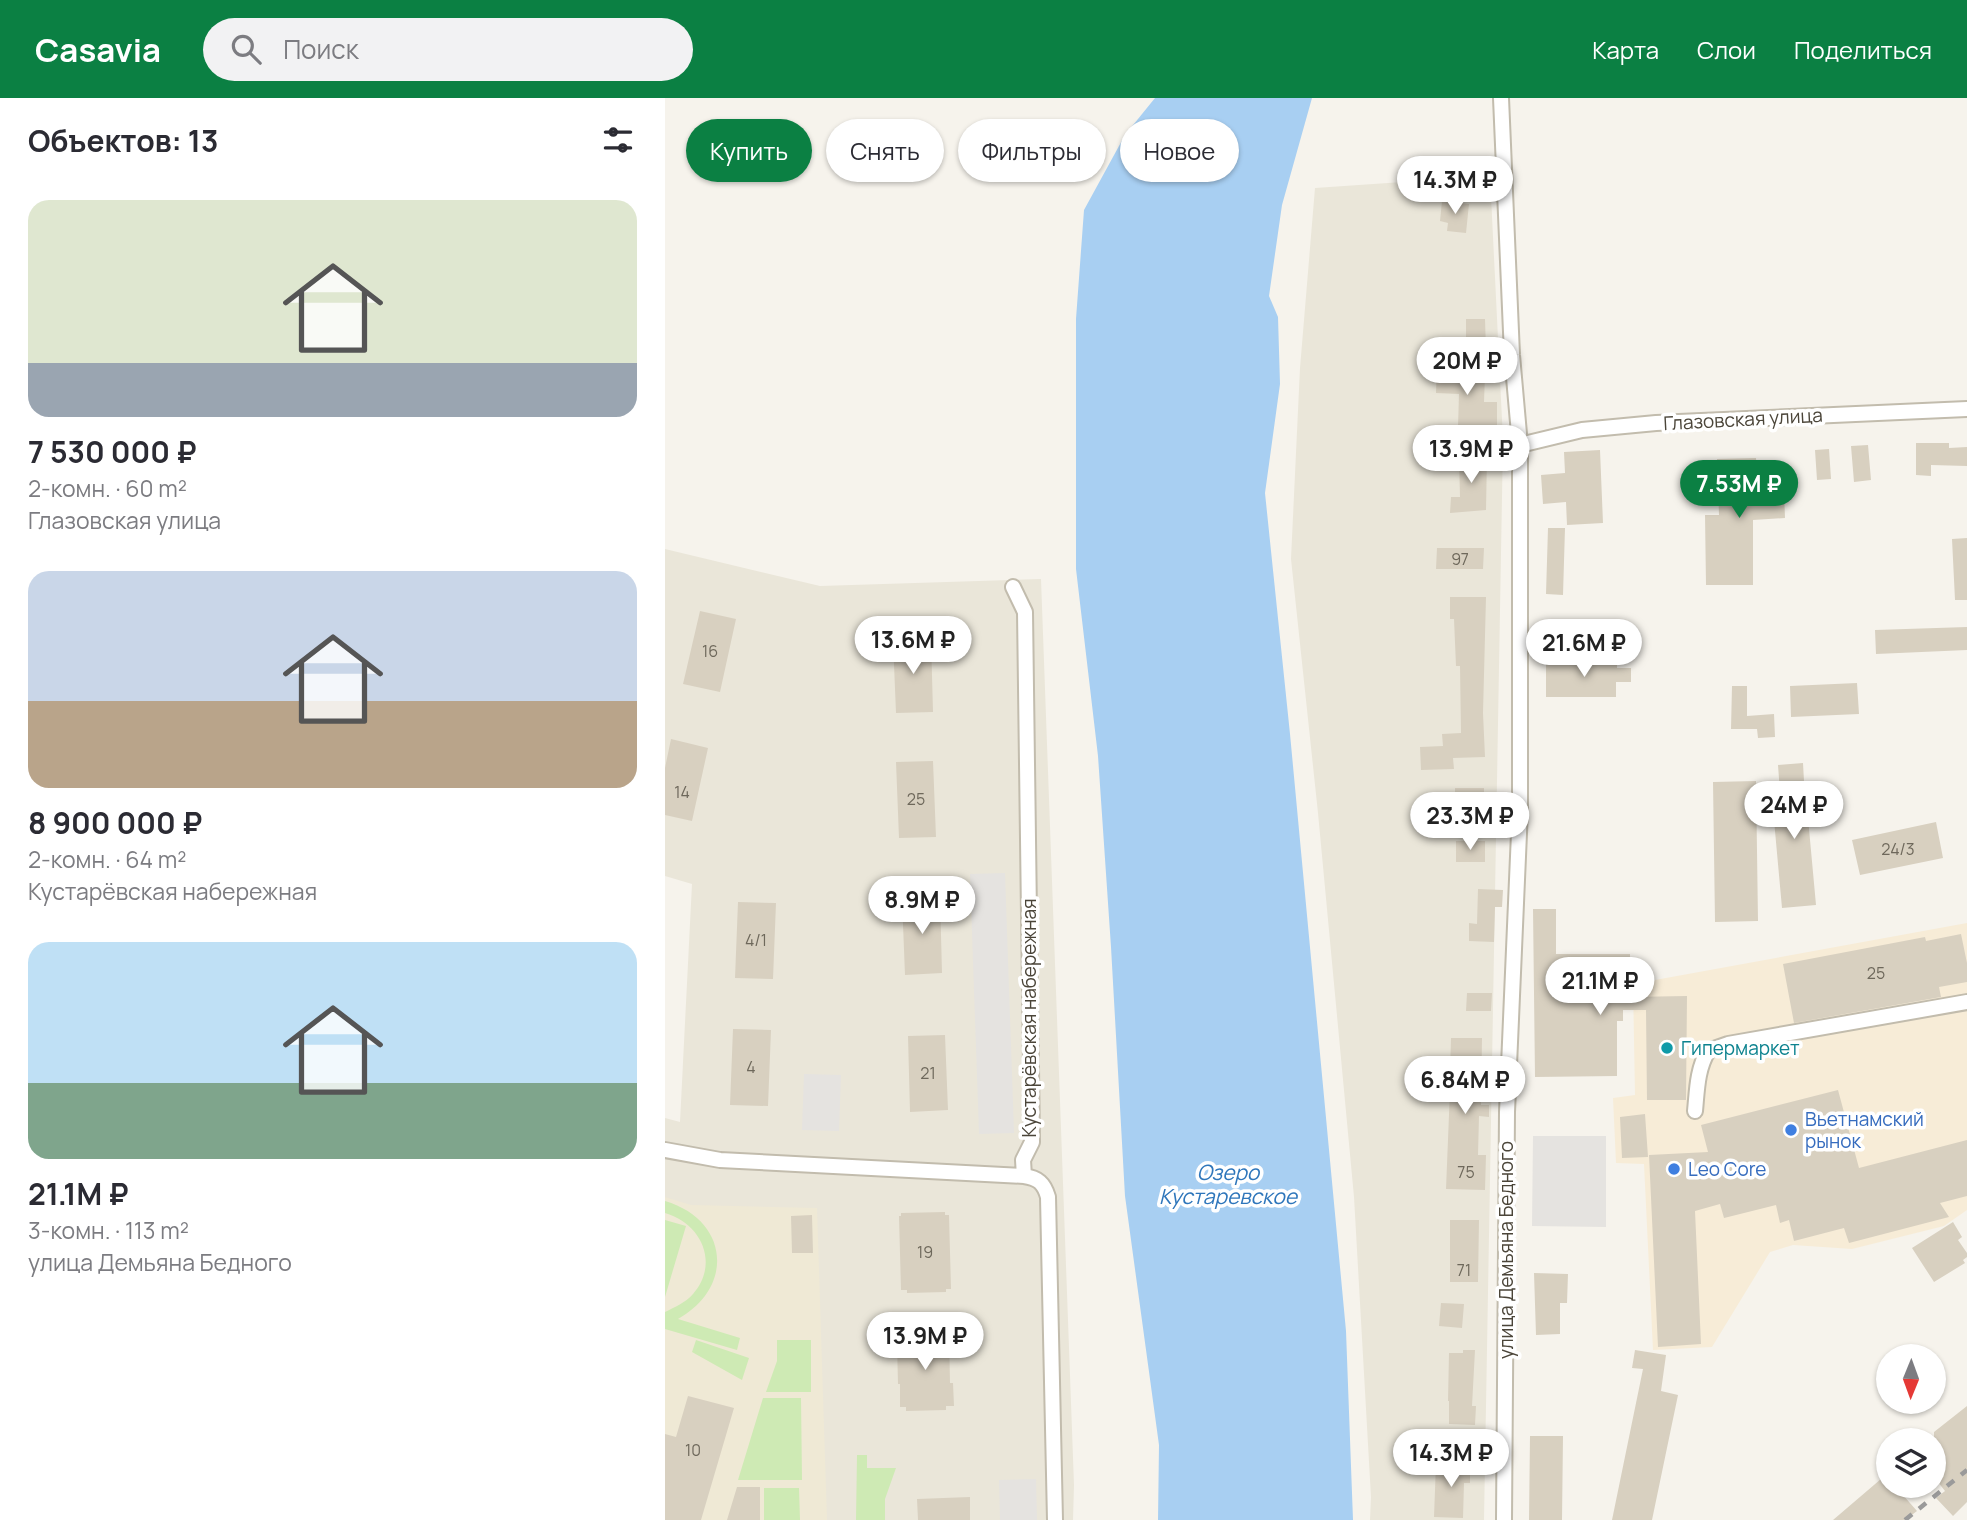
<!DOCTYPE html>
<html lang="ru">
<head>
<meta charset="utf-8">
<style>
  body { margin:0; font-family:Manrope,sans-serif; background:#f2f2f3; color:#2b2b33; height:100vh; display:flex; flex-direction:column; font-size:26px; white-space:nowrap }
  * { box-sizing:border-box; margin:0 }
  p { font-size:23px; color:#7c7c81 }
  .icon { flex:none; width:38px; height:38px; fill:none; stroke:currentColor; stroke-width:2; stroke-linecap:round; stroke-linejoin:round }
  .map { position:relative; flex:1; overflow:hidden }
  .panel { display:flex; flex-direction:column; background:#fff; width:665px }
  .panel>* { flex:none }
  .hud { position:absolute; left:21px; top:21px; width:665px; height:63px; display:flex; gap:14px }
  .needle { width:46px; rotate:181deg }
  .controls { position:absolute; left:1211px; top:1246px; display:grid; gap:14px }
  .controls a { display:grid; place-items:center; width:70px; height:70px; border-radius:50%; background:#fff; box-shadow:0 2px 5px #0004; font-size:35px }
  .price { position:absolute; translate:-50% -60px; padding:0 16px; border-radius:24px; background:#fff; color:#222; font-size:23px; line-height:46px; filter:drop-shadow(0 2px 4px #0008) }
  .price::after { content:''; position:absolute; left:50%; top:42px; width:21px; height:16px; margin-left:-10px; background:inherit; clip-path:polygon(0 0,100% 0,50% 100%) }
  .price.on { background:#0b8043; color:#fff }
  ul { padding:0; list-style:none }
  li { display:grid; align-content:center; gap:14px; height:371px; padding:0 28px }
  li span { display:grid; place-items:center; height:217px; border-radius:21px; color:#555 }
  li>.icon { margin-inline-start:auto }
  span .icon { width:126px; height:126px; fill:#fffc; stroke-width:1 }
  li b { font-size:30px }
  h2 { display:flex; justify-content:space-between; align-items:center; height:84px; padding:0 28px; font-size:30px }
  .chip { padding:0 24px; border-radius:32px; background:#fff; box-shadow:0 2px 5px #0004; font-size:24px; line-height:63px }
  .chip.on { background:#0b8043; color:#fff }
  header { display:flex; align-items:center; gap:42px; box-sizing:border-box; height:98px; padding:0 35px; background:#0b8043; color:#fff }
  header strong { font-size:33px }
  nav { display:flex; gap:38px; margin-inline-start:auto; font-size:24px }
  .search { width:490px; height:63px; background:#f2f2f3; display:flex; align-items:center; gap:18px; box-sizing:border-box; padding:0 24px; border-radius:38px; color:#7c7c81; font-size:26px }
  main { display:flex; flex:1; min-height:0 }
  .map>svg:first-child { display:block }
  .residential { fill:#eae6d9 }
  .commercial { fill:#f7ecd7 }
  .education { fill:#efe9d5 }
  .green { fill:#ceeab4 }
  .parking { fill:#e5e3e0 }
  .water { fill:#a8cff2 }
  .building { fill:#d8d0c0 }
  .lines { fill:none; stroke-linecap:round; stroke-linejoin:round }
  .minor-casing { stroke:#c2bcad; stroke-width:18 }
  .minor { stroke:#fff; stroke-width:14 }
  .rail { stroke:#9a9a9a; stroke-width:4.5; stroke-dasharray:9 9; stroke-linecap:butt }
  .culture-dot { fill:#0f9aa8; stroke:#fff; stroke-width:2.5 }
  .shop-dot { fill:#3f7fe0; stroke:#fff; stroke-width:2.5 }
  .labels { text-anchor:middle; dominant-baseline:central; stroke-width:7; stroke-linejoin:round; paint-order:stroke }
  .number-label { font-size:16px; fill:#6e685b }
  .street-label { font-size:19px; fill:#4b4539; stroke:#fff }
  .culture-label { font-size:19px; fill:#0d838f; stroke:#fff; text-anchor:start }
  .shop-label { font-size:19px; fill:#366cbe; stroke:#fff; text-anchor:start }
  .water-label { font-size:21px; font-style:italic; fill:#2e76bb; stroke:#fff }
</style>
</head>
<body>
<header>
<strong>Casavia</strong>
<div class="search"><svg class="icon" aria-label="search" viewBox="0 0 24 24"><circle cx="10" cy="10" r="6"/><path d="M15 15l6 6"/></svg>Поиск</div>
<nav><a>Карта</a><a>Слои</a><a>Поделиться</a></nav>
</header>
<main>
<section class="panel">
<h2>Объектов: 13<svg class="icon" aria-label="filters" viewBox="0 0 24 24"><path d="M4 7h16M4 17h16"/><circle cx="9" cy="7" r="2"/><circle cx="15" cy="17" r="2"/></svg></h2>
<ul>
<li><span style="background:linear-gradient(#dfe7d0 75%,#9aa5b1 0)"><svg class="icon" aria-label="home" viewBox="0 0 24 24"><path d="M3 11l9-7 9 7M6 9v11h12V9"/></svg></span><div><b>7 530 000 ₽</b><p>2-комн. · 60 m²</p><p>Глазовская улица</p></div></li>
<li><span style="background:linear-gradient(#c9d6e8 60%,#b9a48a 0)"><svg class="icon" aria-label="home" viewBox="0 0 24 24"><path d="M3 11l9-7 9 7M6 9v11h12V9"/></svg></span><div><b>8 900 000 ₽</b><p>2-комн. · 64 m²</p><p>Кустарёвская набережная</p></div></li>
<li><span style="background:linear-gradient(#bfe0f5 65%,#7fa58c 0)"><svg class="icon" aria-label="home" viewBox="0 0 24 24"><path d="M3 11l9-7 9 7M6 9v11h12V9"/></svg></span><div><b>21.1M ₽</b><p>3-комн. · 113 m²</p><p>улица Демьяна Бедного</p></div></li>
</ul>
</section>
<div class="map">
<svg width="1302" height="1422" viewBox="0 0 1302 1422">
  <rect width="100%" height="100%" fill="#f6f3ec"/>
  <path class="residential" d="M 825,78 L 838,342 L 819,1422 L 705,1422 L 706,1399 L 689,1099 L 653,715 L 626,461 L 635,270 L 650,90 Z
    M 0,451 L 155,488 L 376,481 L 409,1387 L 408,1422 L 0,1422 L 0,1020 L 15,1024 L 27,786 L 0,778 Z"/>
  <path class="commercial" d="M 1302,825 L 1302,1112 L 1279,1128 L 1187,1151 L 1128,1147 L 1105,1154 L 1047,1249 L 988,1252 L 979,1066 L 951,1065 L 948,1000 L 970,997 L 968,886 Z"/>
  <path class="education" d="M 0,1099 L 26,1107 L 152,1110 L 162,1422 L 0,1422 Z"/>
  <path class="green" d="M 0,1103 C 64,1122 70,1189 13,1221 L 75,1240 L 72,1252 L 0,1231 L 0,1214 C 10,1209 20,1205 28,1196 C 55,1165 36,1125 0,1115 Z
    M 0,1122 L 21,1128 L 0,1199 Z
    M 31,1242 L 84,1260 L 77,1282 L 27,1254 Z
    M 112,1242 L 146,1242 L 146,1294 L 101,1294 L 112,1263 Z
    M 98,1300 L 136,1300 L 137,1382 L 73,1382 Z
    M 192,1357 L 202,1357 L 202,1370 L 231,1370 L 220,1401 L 220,1422 L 191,1422 Z
    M 99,1390 L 134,1390 L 135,1422 L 99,1422 Z"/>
  <path class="parking" d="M 340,775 L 349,1035 L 314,1036 L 305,776 Z
    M 139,976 L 176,977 L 174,1033 L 137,1032 Z
    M 868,1038 L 941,1038 L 941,1129 L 867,1128 Z
    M 371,1381 L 372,1422 L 335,1422 L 334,1382 Z"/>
  <path class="water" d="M 490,0 L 647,0 L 617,107 L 604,198 L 613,219 L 615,286 L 600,395 L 625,636 L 681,1233 L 688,1422 L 493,1422 L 494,1347 L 460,1098 L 446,849 L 433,658 L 411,471 L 411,221 L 419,112 L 460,37 Z"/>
  <path class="building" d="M 777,103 L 804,106 L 801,135 L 782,133 L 783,125 L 775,123 Z
    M 801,221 L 820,221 L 821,252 L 801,253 Z
    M 772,262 L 790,262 L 790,276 L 820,277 L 819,304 L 832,304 L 832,328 L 819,327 L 819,336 L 802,336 L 802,328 L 793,329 L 794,296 L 771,295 Z
    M 1251,345 L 1284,345 L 1284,350 L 1302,349 L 1302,368 L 1266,367 L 1266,378 L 1251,377 Z
    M 1203,347 L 1206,382 L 1189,384 L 1186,348 Z
    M 1164,351 L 1166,381 L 1152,382 L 1150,352 Z
    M 935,352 L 938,425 L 902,427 L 901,404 L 878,406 L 876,377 L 900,375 L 899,354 Z
    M 822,358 L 821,412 L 785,415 L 786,399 L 795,399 L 794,359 Z
    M 1091,360 L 1092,380 L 1122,380 L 1122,393 L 1119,393 L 1120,420 L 1088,422 L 1088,487 L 1041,487 L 1040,417 L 1054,417 L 1052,361 Z
    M 883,430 L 900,430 L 898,497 L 881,496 Z
    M 1302,440 L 1302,502 L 1290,502 L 1287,441 Z
    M 772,450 L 819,450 L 818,471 L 771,471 Z
    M 785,499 L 821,499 L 818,615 L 820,659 L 788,660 L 789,671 L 756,672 L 755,649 L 778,648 L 777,636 L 796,635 L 795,568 L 791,568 L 789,521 L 785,521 Z
    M 35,513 L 71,521 L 55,594 L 18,586 Z
    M 1302,529 L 1302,552 L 1211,556 L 1210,532 Z
    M 266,541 L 268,614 L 231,615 L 228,542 Z
    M 881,564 L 952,565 L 952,570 L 966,570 L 966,584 L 951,584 L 951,599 L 881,599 Z
    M 1192,585 L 1194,616 L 1126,619 L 1125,588 Z
    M 1067,588 L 1082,588 L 1082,618 L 1109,616 L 1110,639 L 1093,640 L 1092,631 L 1066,631 Z
    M 6,641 L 43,650 L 27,723 L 0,717 L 0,670 Z
    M 268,663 L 271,739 L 234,740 L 231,664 Z
    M 1138,665 L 1141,720 L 1143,720 L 1151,807 L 1117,810 L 1109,722 L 1117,722 L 1113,667 Z
    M 1091,683 L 1093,823 L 1050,824 L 1048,684 Z
    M 790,690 L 819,690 L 819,719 L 790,720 Z
    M 1271,724 L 1278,760 L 1195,777 L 1187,742 Z
    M 791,743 L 820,743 L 820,764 L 791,764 Z
    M 813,791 L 838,792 L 837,809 L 830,809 L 829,844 L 804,843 L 804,825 L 812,826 Z
    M 275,799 L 277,875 L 240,877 L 237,801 Z
    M 73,804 L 111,805 L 108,881 L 70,880 Z
    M 868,811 L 891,811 L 891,856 L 965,856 L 965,899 L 1022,898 L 1021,1002 L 982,1002 L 981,912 L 958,912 L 958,923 L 952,923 L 952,978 L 870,979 Z
    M 1296,836 L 1302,865 L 1302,884 L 1274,889 L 1276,899 L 1129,925 L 1118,866 L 1260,839 L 1261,843 Z
    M 802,895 L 827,895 L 826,913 L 801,913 Z
    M 68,931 L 106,932 L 103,1008 L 65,1007 Z
    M 280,937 L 283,1012 L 245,1014 L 243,938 Z
    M 786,940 L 817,940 L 816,1007 L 824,1007 L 824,1019 L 814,1018 L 813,1057 L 821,1057 L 820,1092 L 781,1091 L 785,992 L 781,992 L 781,974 L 785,974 Z
    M 1173,992 L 1194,1070 L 1302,1042 L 1302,1098 L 1275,1105 L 1284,1119 L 1184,1145 L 1179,1130 L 1129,1143 L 1124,1122 L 1115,1125 L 1111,1107 L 1059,1120 L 1055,1106 L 1030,1113 L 1036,1246 L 993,1249 L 984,1057 L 1043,1054 L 1036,1027 Z
    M 980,1016 L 983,1059 L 957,1060 L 955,1019 Z
    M 280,1114 L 280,1117 L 284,1117 L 286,1191 L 281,1191 L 281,1194 L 242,1195 L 242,1192 L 236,1192 L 234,1118 L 236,1118 L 236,1115 Z
    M 147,1117 L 148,1155 L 127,1155 L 126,1118 Z
    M 785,1122 L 814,1122 L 813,1184 L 785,1184 Z
    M 1288,1124 L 1297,1139 L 1293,1142 L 1302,1155 L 1302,1159 L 1298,1162 L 1300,1165 L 1269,1184 L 1247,1150 Z
    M 869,1175 L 903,1176 L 902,1205 L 895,1205 L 895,1236 L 871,1237 Z
    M 776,1205 L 799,1206 L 797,1230 L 774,1228 Z
    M 280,1234 L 280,1237 L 284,1237 L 285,1285 L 288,1285 L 289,1308 L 281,1308 L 281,1312 L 241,1313 L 241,1309 L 235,1309 L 235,1286 L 233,1286 L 232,1245 L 234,1245 L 234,1236 Z
    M 798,1252 L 810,1252 L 807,1308 L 811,1308 L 810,1327 L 784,1326 L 784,1303 L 783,1303 L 784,1255 L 798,1255 Z
    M 970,1252 L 1001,1257 L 996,1293 L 1013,1297 L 987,1422 L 947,1422 L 978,1271 L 967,1270 Z
    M 23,1298 L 69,1310 L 36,1422 L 0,1422 L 0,1336 L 11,1339 Z
    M 1302,1308 L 1302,1404 L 1288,1418 L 1271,1400 L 1280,1393 L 1269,1379 L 1269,1334 Z
    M 865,1338 L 898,1338 L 897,1422 L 864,1422 Z
    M 771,1365 L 805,1366 L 805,1385 L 799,1385 L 798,1420 L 769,1419 Z
    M 1223,1375 L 1223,1388 L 1230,1388 L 1252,1413 L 1240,1422 L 1168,1422 Z
    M 72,1389 L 95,1389 L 95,1422 L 62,1422 Z
    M 305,1399 L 305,1422 L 253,1422 L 252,1401 Z"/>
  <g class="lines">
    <g class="minor-casing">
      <path id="minor" d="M 836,0 L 847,257 L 855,347 L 855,712 L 842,1014 L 839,1422
        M 855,347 L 917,332 L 991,325 L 1302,311
        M 348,489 L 360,514 L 367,1044 L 358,1062 L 359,1078 C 373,1080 379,1085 383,1099 L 390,1422
        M 1030,1013 C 1032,993 1032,971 1043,953 L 1063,946 L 1302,904
        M 0,1052 L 55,1062 L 359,1078"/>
    </g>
    <use href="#minor" class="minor"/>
    <path class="rail" d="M 1240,1422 L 1302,1372"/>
  </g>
  <circle class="culture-dot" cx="1002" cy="950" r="7"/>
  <g class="shop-dot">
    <circle cx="1126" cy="1032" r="7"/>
    <circle cx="1009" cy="1071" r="7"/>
  </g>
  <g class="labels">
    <g class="number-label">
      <text x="795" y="461">97</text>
      <text x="45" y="553">16</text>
      <text x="17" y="694">14</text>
      <text x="251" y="701">25</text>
      <text x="1233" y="751">24/3</text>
      <text x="91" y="842">4/1</text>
      <text x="1211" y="875">25</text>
      <text x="86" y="969">4</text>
      <text x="263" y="975">21</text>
      <text x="801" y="1074">75</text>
      <text x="260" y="1154">19</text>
      <text x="799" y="1172">71</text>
      <text x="28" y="1352">10</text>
    </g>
    <g class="street-label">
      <text transform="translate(1078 321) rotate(-3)">Глазовская улица</text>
      <text transform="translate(364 920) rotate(-90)">Кустарёвская набережная</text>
      <text transform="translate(841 1152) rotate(-90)">улица Демьяна Бедного</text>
    </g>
    <g class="culture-label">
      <text x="1016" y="950">Гипермаркет</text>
    </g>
    <g class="shop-label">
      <text x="1140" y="1021">Вьетнамский<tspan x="1140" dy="22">рынок</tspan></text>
      <text x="1023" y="1071">Leo Core</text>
    </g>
    <g class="water-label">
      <text x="563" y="1074">Озеро<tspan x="563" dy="24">Кустаревское</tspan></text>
    </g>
  </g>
</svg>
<div class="controls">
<a><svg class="needle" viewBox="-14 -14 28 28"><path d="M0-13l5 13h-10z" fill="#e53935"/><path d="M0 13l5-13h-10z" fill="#7c7c81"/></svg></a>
<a><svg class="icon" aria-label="layers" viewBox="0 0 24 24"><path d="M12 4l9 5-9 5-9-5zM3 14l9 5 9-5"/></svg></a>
</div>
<b class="price" style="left:790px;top:118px">14.3M ₽</b>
<b class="price" style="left:802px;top:299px">20M ₽</b>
<b class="price" style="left:806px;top:387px">13.9M ₽</b>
<b class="price on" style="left:1074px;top:422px">7.53M ₽</b>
<b class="price" style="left:248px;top:578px">13.6M ₽</b>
<b class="price" style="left:919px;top:581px">21.6M ₽</b>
<b class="price" style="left:1129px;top:743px">24M ₽</b>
<b class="price" style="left:805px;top:754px">23.3M ₽</b>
<b class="price" style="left:257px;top:838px">8.9M ₽</b>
<b class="price" style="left:935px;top:919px">21.1M ₽</b>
<b class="price" style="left:800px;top:1018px">6.84M ₽</b>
<b class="price" style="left:260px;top:1274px">13.9M ₽</b>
<b class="price" style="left:786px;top:1391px">14.3M ₽</b>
<div class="hud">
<a class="chip on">Купить</a>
<a class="chip">Снять</a>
<a class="chip">Фильтры</a>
<a class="chip">Новое</a>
</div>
</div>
</main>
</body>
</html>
